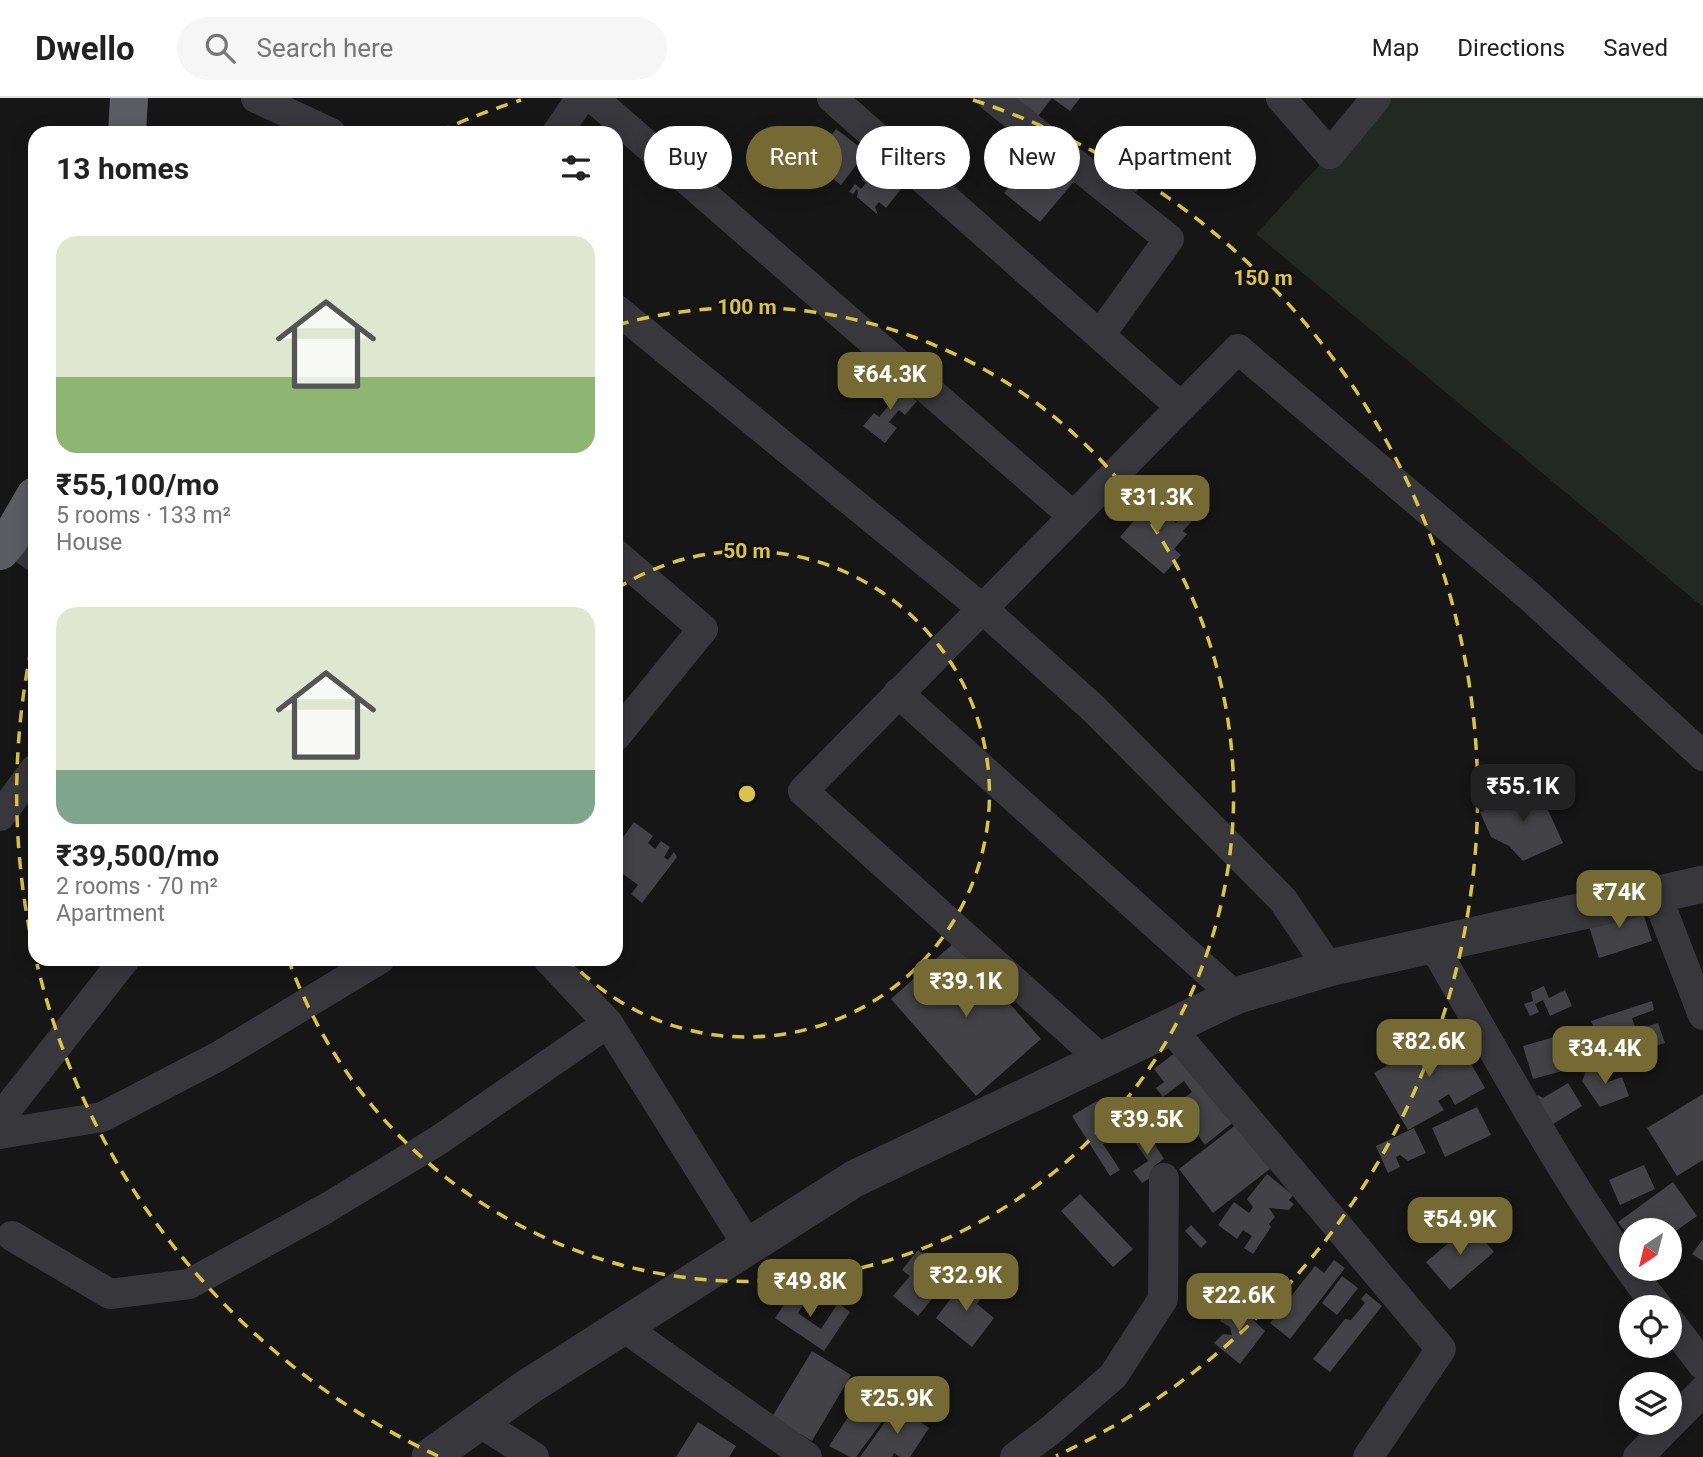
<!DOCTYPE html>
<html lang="en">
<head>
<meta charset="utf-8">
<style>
  body { margin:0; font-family:Roboto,sans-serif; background:#f6f6f6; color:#222; height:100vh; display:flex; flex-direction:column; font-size:26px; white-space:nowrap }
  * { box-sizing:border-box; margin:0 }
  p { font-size:23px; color:#767676 }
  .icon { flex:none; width:38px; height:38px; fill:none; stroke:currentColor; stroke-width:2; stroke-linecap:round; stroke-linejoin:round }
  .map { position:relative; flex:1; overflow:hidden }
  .side { position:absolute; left:28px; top:28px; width:595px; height:840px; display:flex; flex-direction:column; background:#fff; border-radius:21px; box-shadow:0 4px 18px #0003 }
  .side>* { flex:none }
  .banner { position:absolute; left:644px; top:28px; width:665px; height:63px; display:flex; gap:14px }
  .needle { width:46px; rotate:215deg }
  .fabs { position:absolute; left:1619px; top:1120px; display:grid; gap:14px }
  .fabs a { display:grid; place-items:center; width:63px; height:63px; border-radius:50%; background:#fff; box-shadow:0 4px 18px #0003; font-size:35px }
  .price { position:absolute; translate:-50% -60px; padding:0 16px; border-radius:14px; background:#756a34; color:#fff; font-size:23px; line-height:46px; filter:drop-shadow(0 2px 4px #0008) }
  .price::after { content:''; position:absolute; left:50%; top:42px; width:21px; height:16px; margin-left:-10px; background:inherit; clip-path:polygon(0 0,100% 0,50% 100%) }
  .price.on { background:#222; color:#fff }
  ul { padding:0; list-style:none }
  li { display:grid; align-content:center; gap:14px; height:371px; padding:0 28px }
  li span { display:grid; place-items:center; height:217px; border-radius:21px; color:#555 }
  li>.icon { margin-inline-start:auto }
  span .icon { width:126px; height:126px; fill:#fffc; stroke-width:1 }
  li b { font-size:30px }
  h2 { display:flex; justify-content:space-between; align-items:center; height:84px; padding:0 28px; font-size:30px }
  .tag { padding:0 24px; border-radius:32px; background:#fff; box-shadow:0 4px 18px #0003; font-size:24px; line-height:63px }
  .tag.on { background:#756a34; color:#fff }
  header { display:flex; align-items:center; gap:42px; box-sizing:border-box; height:98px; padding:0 35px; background:#fff; border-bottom:2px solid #e0e0e0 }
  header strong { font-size:33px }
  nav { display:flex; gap:38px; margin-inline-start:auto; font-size:24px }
  .search { width:490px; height:63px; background:#f6f6f6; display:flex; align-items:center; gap:18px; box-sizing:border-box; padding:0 24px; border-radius:38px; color:#767676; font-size:26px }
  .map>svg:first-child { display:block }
  .green { fill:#222924 }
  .building { fill:#434347 }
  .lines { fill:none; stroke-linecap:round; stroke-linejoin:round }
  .minor { stroke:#37373c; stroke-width:30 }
  .tertiary { stroke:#37373c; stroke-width:37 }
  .trunk { stroke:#5c5c63; stroke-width:38 }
  .ring { fill:none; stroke:#dac24b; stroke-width:3.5; stroke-dasharray:12 9 }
  .centre { fill:#dac24b; stroke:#111112; stroke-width:3.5 }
  .ring-label { font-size:21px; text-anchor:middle; font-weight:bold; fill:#dac24b; stroke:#111112; stroke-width:5; stroke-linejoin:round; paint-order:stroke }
</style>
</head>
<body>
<header>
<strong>Dwello</strong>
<div class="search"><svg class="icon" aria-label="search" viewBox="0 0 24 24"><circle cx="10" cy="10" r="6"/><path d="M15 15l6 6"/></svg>Search here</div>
<nav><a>Map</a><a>Directions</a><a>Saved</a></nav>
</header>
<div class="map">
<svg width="1703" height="1359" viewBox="0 0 1703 1359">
  <rect width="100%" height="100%" fill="#161617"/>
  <path class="green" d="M 1376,0 L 1703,0 L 1703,509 L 1256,136 L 1330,56 Z"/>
  <path class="building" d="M 1013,0 L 1080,0 L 1070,13 L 1052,0 L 1038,18 Z
    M 836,31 L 866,54 L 841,87 L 811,64 Z
    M 1148,31 L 1177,52 L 1155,83 L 1147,78 L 1136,94 L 1130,90 L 1142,73 L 1137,69 L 1123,88 L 1112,81 Z
    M 875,65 L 905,86 L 886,110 L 879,104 L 875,109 L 878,117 L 857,99 L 858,94 L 857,91 L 853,96 L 849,94 L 855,86 L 861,91 L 866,85 L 862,82 Z
    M 1057,66 L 1076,81 L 1040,124 L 1004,95 L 1023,73 L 1039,87 Z
    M 892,283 L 917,303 L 905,317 L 899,312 L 889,324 L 897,330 L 885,345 L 863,328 L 874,315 L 879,319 L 890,306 L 880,298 Z
    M 1156,396 L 1163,403 L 1158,409 L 1176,425 L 1185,415 L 1193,422 L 1183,433 L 1187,436 L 1174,451 L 1181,457 L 1164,476 L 1120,439 Z
    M 1537,688 L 1563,745 L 1523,763 L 1509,748 L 1491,739 L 1480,714 Z
    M 634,724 L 653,738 L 648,745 L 655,751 L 661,743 L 670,749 L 664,759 L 668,762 L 674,754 L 677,759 L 642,805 L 631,796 L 638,787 L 619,773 L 616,777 L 616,749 Z
    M 1640,805 L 1652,843 L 1599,860 L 1587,822 Z
    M 955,844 L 1041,941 L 976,998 L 891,901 Z
    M 1544,888 L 1549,900 L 1565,892 L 1572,908 L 1550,918 L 1543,902 L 1535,906 L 1539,914 L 1530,918 L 1524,906 L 1533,903 L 1531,894 Z
    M 1652,903 L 1654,912 L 1632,920 L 1636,932 L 1658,925 L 1665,945 L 1608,962 L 1591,923 Z
    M 1592,928 L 1602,962 L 1533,981 L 1523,948 Z
    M 1451,931 L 1485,990 L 1455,1007 L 1449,996 L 1438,1003 L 1444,1012 L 1408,1032 L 1374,975 Z
    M 1180,951 L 1235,1023 L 1205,1047 L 1175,1007 L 1192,994 L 1184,983 L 1163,999 L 1156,990 L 1164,984 L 1154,971 Z
    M 1607,964 L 1614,972 L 1604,976 L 1608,984 L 1622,979 L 1629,998 L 1600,1009 L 1582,983 L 1587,971 L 1594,974 Z
    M 1568,985 L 1582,1008 L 1550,1028 L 1535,1003 L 1538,997 L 1543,1000 Z
    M 1703,996 L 1703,1062 L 1677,1078 L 1647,1030 Z
    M 1121,999 L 1137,1025 L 1103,1046 L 1120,1072 L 1110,1078 L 1072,1018 L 1095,1004 Z
    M 1477,1009 L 1491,1037 L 1445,1059 L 1432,1030 Z
    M 1237,1026 L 1271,1070 L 1213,1115 L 1179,1071 Z
    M 1414,1030 L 1426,1055 L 1408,1063 L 1400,1057 L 1396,1059 L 1400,1069 L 1388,1075 L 1376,1048 Z
    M 1146,1033 L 1164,1061 L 1154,1068 L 1156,1076 L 1142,1085 L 1133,1073 L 1148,1063 L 1133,1041 Z
    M 1644,1067 L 1655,1091 L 1620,1107 L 1609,1082 Z
    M 1267,1076 L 1293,1097 L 1289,1102 L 1294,1106 L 1289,1112 L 1269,1110 L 1275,1119 L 1269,1126 L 1271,1129 L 1253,1156 L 1244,1150 L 1252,1138 L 1243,1132 L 1237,1141 L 1218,1127 L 1234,1104 L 1249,1115 L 1253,1109 L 1247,1101 Z
    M 1673,1084 L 1697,1118 L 1670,1137 L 1670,1132 L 1655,1132 L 1649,1123 L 1635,1132 L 1631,1132 L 1628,1137 L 1618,1124 Z
    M 1080,1096 L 1133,1151 L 1113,1169 L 1061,1113 Z
    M 1471,1126 L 1494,1154 L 1450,1192 L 1426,1164 Z
    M 1191,1127 L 1207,1144 L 1201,1150 L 1185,1133 Z
    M 1703,1141 L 1703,1163 L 1692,1156 Z
    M 918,1152 L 933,1164 L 939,1158 L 956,1172 L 918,1218 L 893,1198 L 910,1178 L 902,1172 Z
    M 1334,1162 L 1345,1170 L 1290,1241 L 1270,1225 L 1315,1168 L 1324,1175 Z
    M 968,1178 L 987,1193 L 977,1206 L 994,1220 L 972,1249 L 936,1220 Z
    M 1342,1178 L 1358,1190 L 1337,1217 L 1322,1205 Z
    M 800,1183 L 813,1193 L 798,1215 L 821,1231 L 838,1205 L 850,1214 L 824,1253 L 775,1220 Z
    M 1366,1195 L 1382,1208 L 1330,1274 L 1313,1261 L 1345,1221 L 1351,1222 L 1365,1205 L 1361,1201 Z
    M 1233,1203 L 1265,1233 L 1240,1266 L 1214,1245 L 1223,1236 L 1232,1237 L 1230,1229 L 1220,1223 Z
    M 812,1253 L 851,1277 L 812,1343 L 772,1319 Z
    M 866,1292 L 892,1310 L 856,1359 L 850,1359 L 829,1348 Z
    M 900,1309 L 929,1330 L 910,1359 L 900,1359 L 894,1355 L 892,1359 L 860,1359 L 895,1310 Z
    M 698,1324 L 736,1348 L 729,1359 L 676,1359 Z"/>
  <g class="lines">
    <path class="minor" d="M 256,0 L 331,35
      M 593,0 L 1073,418
      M 832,0 L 1181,309
      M 993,0 L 1169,141 L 1100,237
      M 1281,0 L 1330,56 L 1376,0
      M 557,35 L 581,0
      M 616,211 L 983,511 L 1094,611 L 1283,802 L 1329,870
      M 10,441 L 35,459
      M 616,456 L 703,531 L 616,638
      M 898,595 L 1235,898
      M 0,718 L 35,671
      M 1656,796 L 1703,917
      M 1433,847 C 1504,969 1571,1097 1658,1209
      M 548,861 L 608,925 L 748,1148
      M 1170,929 L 1441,1251 L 1368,1359
      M 1102,962 L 803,693 L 1238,251 L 1528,497 L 1703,658
      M 0,1020 L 125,861
      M 0,1036 L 102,1019 L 219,958 L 380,861
      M 12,1138 L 110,1196 L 189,1186 L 325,1111 L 439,1042 L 608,925
      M 1670,1224 L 1703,1267
      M 622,1228 L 807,1359
      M 479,1324 L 534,1359
      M 1015,1359 L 1051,1332 L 1113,1278 L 1163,1201 L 1164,1080
      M 1638,1359 L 1703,1293"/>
    <path class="tertiary" d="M 430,1359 L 528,1289 L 854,1081 L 1235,898 L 1329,870 L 1703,786"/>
    <path class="trunk" d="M 127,35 L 129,0
      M 0,453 L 10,441 L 35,398"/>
  </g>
  <g class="ring">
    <path d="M616 491A243 243 0 1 1 569 862"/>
    <path d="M617 227A487 487 0 1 1 289 863"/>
    <path d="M438 1358A730 730 0 0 1 37 866M34 854A730 730 0 0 1 34 538M438 34A730 730 0 0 1 521 2M973 2A730 730 0 0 1 1056 1358"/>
  </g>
  <circle cx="747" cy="696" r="10" class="centre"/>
  <g class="ring-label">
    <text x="1263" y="187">150 m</text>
    <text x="747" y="216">100 m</text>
    <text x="747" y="460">50 m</text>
  </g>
</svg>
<div class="fabs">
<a><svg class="needle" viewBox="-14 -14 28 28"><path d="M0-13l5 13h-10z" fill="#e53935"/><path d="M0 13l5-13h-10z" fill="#767676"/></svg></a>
<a><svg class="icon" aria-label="locate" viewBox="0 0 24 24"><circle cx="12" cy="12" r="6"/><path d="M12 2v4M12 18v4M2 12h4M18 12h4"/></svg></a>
<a><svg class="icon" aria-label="layers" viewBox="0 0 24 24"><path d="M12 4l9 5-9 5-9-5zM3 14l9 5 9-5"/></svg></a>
</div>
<b class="price" style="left:890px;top:314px">₹64.3K</b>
<b class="price" style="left:1157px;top:437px">₹31.3K</b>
<b class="price on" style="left:1523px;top:726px">₹55.1K</b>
<b class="price" style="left:1619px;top:832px">₹74K</b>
<b class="price" style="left:966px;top:921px">₹39.1K</b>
<b class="price" style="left:1429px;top:981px">₹82.6K</b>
<b class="price" style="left:1605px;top:988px">₹34.4K</b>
<b class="price" style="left:1147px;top:1059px">₹39.5K</b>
<b class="price" style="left:1460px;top:1159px">₹54.9K</b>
<b class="price" style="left:966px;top:1215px">₹32.9K</b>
<b class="price" style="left:810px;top:1221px">₹49.8K</b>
<b class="price" style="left:1239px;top:1235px">₹22.6K</b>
<b class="price" style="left:897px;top:1338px">₹25.9K</b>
<div class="banner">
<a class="tag">Buy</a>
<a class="tag on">Rent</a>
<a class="tag">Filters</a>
<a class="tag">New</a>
<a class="tag">Apartment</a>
</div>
<section class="side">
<h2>13 homes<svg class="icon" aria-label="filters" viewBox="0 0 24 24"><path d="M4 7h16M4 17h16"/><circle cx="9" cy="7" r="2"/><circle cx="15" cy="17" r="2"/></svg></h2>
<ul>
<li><span style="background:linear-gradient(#dfe7d0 65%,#8fb573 0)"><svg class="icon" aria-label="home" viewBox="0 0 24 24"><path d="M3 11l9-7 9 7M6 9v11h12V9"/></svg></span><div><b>₹55,100/mo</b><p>5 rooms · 133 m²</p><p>House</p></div></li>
<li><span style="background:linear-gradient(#dfe7d0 75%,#7fa58c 0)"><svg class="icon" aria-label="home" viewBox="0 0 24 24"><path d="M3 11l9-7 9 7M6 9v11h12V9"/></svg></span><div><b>₹39,500/mo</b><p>2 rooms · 70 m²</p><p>Apartment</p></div></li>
</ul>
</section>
</div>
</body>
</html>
